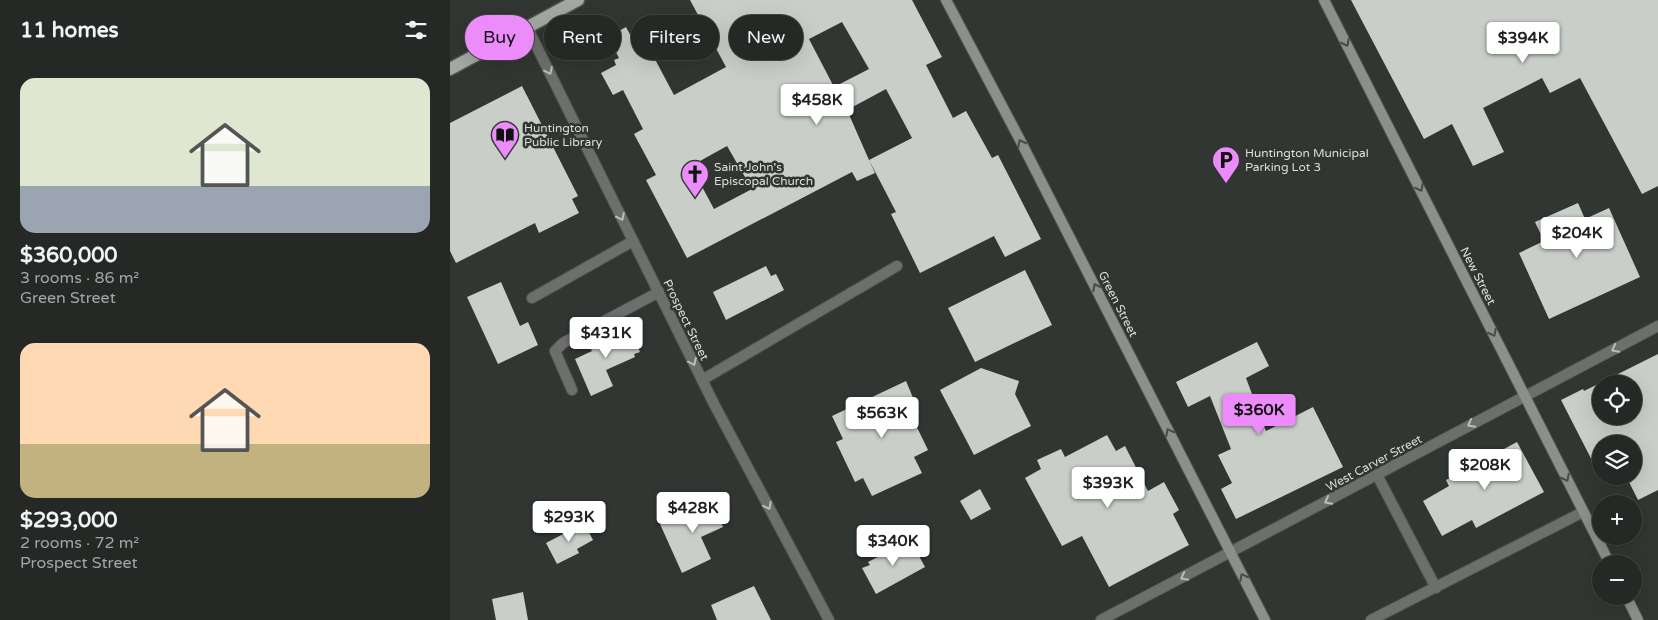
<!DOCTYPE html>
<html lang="en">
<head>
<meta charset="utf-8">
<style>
  body { margin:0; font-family:"Varela Round",sans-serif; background:#323432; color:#f1f3f6; height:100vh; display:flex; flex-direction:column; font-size:19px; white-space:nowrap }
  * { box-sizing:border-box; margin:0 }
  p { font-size:16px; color:#a4a6a7 }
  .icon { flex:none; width:28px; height:28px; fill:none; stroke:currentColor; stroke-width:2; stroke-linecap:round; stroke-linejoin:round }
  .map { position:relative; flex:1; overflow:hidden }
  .panel { display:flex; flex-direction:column; background:#262826; width:450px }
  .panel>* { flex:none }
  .banner { position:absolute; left:15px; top:15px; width:475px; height:45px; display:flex; gap:10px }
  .fabs { position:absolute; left:1142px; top:375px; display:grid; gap:10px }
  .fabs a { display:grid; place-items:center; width:50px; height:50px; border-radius:50%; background:#262826; box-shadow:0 5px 20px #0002,0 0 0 1px #424443; font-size:25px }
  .price { position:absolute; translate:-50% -42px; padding:0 11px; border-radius:5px; background:#fff; color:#222; font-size:16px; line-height:32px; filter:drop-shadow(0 1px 2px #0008) }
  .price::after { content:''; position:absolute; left:50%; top:30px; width:15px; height:11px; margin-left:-8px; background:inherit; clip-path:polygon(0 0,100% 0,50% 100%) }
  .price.on { background:#ec8cfa; color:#111 }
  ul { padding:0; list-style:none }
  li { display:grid; align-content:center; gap:10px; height:265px; padding:0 20px }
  li span { display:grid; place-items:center; height:155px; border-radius:15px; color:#555 }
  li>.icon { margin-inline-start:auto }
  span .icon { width:90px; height:90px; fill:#fffc; stroke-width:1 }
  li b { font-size:21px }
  h2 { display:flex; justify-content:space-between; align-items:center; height:60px; padding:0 20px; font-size:21px }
  .pill { padding:0 18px; border-radius:22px; background:#262826; box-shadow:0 5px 20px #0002,0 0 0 1px #424443; font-size:18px; line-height:45px }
  .pill.on { background:#ec8cfa; color:#111 }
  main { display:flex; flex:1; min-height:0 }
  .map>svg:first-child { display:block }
  .building { fill:#c9cec9; fill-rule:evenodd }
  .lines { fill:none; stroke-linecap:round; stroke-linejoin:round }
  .lane-casing { stroke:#515450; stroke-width:12 }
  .street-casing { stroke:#515450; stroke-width:12 }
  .secondary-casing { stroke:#515450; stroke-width:12 }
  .primary-casing { stroke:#515450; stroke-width:15 }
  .lane { stroke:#6d6f6d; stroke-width:10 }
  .street { stroke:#6d6f6d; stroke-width:10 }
  .secondary { stroke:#8c8f8c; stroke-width:10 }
  .primary { stroke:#a4a8a4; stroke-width:12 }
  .oneway { stroke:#484c48 }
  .oneway2 { stroke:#bbbdba }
  .labels { text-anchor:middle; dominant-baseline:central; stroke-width:5; stroke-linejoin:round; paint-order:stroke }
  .poi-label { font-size:12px; fill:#dcdedb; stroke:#323632; text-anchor:start }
  .street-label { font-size:12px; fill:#dcdedb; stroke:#323632 }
</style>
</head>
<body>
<main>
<section class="panel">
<h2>11 homes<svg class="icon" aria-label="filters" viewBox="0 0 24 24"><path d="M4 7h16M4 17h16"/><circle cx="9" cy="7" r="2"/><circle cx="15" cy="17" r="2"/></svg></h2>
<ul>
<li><span style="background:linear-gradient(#dfe7d0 70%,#9aa5b1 0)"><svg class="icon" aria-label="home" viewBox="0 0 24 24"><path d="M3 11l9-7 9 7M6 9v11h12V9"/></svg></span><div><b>$360,000</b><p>3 rooms · 86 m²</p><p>Green Street</p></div></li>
<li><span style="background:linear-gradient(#ffd9b3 65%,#c2b280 0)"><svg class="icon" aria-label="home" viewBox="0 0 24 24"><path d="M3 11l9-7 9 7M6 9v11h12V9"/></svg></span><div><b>$293,000</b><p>2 rooms · 72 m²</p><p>Prospect Street</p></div></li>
</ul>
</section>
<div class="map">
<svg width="1208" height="620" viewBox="0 0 1208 620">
  <rect width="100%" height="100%" fill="#323632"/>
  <path class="building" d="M 240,0 L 462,0 L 492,57 L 476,65 L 503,118 L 516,111 L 542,158 L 548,155 L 591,239 L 555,257 L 544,236 L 470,273 L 441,214 L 446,212 L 419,160 L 425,173 L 407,181 L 402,172 L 237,258 L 196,180 L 206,175 L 184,134 L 193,129 L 173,90 L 163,95 L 151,73 L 166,65 L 164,60 L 169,58 L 158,37 L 176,27 L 190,53 L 199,48 L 224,95 L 276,67 ZM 392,22 L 419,69 L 384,87 L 359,39 ZM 436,89 L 462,138 L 419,160 L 397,110 ZM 277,146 L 302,189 L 264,209 L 241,166 Z
    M 901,0 L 1208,0 L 1208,186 L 1192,194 L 1130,78 L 1100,93 L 1092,78 L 1033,108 L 1054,152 L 1023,166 L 1002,124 L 974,139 Z
    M 72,86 L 128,196 L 122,199 L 129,213 L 89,233 L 85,223 L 6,263 L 0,251 L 0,123 Z
    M 1128,203 L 1135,219 L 1159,208 L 1190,277 L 1099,319 L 1069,253 L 1094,241 L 1085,222 Z
    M 316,266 L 321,276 L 326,274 L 334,290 L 276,320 L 263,292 Z
    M 575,270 L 602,325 L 525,362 L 498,308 Z
    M 51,282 L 70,326 L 78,322 L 88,345 L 48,364 L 17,297 Z
    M 179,328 L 190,352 L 184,354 L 185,357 L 156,370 L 163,386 L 141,396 L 125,359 L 142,351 L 138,344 L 173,329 L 174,330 Z
    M 807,342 L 819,366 L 796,378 L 816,431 L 863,407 L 893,467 L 786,519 L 771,489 L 782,483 L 768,455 L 781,449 L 760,396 L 738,407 L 726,382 Z
    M 1208,354 L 1208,490 L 1188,500 L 1176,476 L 1184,476 L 1184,444 L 1151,444 L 1151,476 L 1154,476 L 1151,478 L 1111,400 L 1133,389 L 1134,391 ZM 1151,384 L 1184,384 L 1184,416 L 1151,416 Z
    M 531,368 L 569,381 L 565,394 L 581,426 L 524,455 L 490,390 Z
    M 456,381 L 469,412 L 461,415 L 478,450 L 464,457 L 472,473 L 422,496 L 413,478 L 405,482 L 386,442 L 393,439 L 382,416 Z
    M 657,435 L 666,451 L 675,446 L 698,491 L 714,482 L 729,510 L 723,514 L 739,545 L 659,587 L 632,536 L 612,546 L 575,478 L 591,469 L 587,460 L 611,449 L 615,457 Z
    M 1067,442 L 1094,492 L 1026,528 L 1022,520 L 992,536 L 973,501 L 999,486 L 996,480 Z
    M 530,489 L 541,509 L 521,520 L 510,501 Z
    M 266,499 L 277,522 L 272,524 L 273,527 L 251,537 L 261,559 L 232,573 L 210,524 Z
    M 134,523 L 143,540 L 127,549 L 129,553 L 107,564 L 96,543 Z
    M 462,543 L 475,567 L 426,594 L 412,568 L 420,565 L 418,562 L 451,545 L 453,548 Z
    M 304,586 L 321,620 L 267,620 L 261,605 Z
    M 73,592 L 78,620 L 46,620 L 42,599 Z"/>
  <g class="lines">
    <g class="lane-casing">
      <path id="lane" d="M 82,298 L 183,241
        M 252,380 L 447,266
        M 122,390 L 105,351 L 113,343 L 209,292
        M 927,475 L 986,588
        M 921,620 L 1133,512"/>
    </g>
    <g class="street-casing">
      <path id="street" d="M 77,27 L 264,404 L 379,620
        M 651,620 C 837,523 1021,423 1208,326"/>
    </g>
    <g class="secondary-casing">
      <path id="secondary" d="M 496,0 L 569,138 L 815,620
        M 874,0 L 1160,564
        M 1176,596 L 1188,620"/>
    </g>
    <g class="primary-casing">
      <path id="primary" d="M 0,69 L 128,0"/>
    </g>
    <use href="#lane" class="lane"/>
    <use href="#street" class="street"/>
    <use href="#secondary" class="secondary"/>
    <use href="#primary" class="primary"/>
  </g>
  <defs><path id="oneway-chevron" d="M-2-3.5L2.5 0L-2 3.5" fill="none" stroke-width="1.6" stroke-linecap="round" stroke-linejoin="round" transform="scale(1.25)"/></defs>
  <g class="oneway">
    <use href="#oneway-chevron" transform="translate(896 43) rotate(63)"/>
    <use href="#oneway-chevron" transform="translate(571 143) rotate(-117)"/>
    <use href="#oneway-chevron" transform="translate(970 188) rotate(63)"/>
    <use href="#oneway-chevron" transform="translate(646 287) rotate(-117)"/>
    <use href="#oneway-chevron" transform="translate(1043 333) rotate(63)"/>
    <use href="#oneway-chevron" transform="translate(719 432) rotate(-117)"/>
    <use href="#oneway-chevron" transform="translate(1116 478) rotate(63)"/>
    <use href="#oneway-chevron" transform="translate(793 577) rotate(-117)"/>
  </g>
  <g class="oneway2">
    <use href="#oneway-chevron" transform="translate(99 71) rotate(64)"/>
    <use href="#oneway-chevron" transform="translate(171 217) rotate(64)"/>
    <use href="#oneway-chevron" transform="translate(1165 349) rotate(153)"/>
    <use href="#oneway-chevron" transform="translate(243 362) rotate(64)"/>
    <use href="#oneway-chevron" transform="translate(1021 424) rotate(152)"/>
    <use href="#oneway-chevron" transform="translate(878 501) rotate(152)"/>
    <use href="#oneway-chevron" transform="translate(318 506) rotate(62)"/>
    <use href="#oneway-chevron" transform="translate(734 577) rotate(153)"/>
  </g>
  <defs>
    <g id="library-pin" transform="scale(1.4375)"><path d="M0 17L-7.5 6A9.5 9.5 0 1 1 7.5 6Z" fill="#ec8cfa" stroke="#323632"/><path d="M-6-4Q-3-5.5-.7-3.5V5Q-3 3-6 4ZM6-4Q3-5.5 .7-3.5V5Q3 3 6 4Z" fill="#111"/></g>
    <g id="parking-pin" transform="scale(1.4375)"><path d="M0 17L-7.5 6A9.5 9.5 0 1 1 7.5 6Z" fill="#ec8cfa" stroke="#323632"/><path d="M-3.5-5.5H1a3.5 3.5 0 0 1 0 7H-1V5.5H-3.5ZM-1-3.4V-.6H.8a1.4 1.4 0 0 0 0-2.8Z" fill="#111"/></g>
    <g id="church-pin" transform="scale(1.4375)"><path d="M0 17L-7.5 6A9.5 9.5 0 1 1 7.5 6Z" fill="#ec8cfa" stroke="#323632"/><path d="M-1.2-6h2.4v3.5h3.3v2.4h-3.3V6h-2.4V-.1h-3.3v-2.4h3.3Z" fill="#111"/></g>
  </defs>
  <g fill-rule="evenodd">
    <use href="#library-pin" x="55" y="135"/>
    <use href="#parking-pin" x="776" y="160"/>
    <use href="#church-pin" x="245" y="174"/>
  </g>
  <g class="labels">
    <g class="poi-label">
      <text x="74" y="128">Huntington<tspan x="74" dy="14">Public Library</tspan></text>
      <text x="795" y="153">Huntington Municipal<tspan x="795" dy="14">Parking Lot 3</tspan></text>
      <text x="264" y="167">Saint John's<tspan x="264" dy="14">Episcopal Church</tspan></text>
    </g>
    <g class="street-label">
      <text transform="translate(1028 276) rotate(63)">New Street</text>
      <text transform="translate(668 304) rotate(63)">Green Street</text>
      <text transform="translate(236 320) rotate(64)">Prospect Street</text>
      <text transform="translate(924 463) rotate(-28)">West Carver Street</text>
    </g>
  </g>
</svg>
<div class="fabs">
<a><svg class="icon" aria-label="locate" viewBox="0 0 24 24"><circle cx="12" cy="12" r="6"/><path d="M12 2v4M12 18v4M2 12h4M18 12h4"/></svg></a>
<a><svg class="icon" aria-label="layers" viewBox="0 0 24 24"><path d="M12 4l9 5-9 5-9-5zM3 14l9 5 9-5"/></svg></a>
<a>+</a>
<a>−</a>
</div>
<b class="price" style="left:1073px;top:64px">$394K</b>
<b class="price" style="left:367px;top:126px">$458K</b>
<b class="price" style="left:1127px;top:259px">$204K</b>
<b class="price" style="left:156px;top:359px">$431K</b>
<b class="price on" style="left:809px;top:436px">$360K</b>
<b class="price" style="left:432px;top:439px">$563K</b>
<b class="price" style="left:1035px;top:491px">$208K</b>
<b class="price" style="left:658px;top:509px">$393K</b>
<b class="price" style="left:243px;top:534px">$428K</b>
<b class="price" style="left:119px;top:543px">$293K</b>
<b class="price" style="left:443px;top:567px">$340K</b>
<div class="banner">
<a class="pill on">Buy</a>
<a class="pill">Rent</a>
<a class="pill">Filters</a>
<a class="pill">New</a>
</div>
</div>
</main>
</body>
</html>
